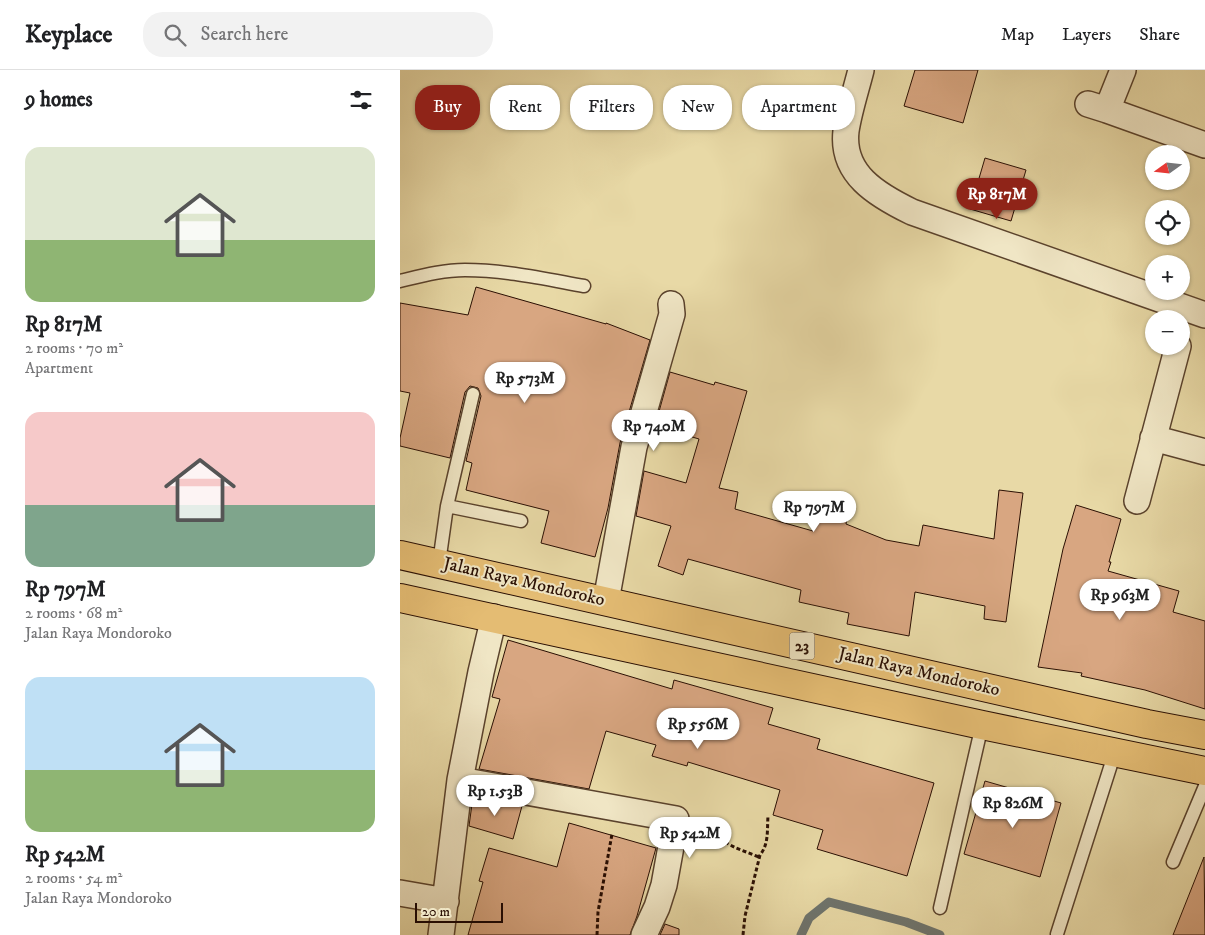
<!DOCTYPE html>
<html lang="en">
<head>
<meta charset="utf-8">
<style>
  body { margin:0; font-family:"IM FELL DW Pica",serif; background:#f2f2f2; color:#202124; height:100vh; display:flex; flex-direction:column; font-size:19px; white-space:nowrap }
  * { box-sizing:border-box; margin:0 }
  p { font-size:16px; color:#757577 }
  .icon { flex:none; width:28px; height:28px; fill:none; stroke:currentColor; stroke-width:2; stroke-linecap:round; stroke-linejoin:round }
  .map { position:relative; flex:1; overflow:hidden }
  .panel { display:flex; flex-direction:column; background:#fff; width:400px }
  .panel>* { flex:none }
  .banner { position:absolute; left:15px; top:15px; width:475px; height:45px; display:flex; gap:10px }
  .needle { width:32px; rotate:255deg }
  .buttons { position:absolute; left:745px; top:75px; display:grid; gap:10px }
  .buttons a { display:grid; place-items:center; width:45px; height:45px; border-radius:50%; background:#fff; box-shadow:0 1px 4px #0004; font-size:25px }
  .scale { position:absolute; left:15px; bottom:12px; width:88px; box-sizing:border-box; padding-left:5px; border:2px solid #2a0f03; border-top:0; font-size:14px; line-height:18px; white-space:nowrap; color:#2a0f03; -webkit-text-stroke:4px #f0e6c5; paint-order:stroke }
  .price { position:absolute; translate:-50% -42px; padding:0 11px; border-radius:18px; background:#fff; color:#222; font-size:16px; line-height:32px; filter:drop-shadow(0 1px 2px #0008) }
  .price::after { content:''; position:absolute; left:50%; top:30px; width:15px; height:11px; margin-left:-8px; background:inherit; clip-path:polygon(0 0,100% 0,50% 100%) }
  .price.on { background:#8f2418; color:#fff }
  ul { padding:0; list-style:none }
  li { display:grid; align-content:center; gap:10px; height:265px; padding:0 25px }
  li span { display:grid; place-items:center; height:155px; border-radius:15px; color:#555 }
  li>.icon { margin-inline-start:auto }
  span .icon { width:90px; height:90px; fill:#fffc; stroke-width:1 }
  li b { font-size:21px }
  h2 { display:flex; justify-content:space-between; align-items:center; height:60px; padding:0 25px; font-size:21px }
  .chip { padding:0 18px; border-radius:20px; background:#fff; box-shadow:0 1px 4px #0004; font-size:18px; line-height:45px }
  .chip.on { background:#8f2418; color:#fff }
  header { display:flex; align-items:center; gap:30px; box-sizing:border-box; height:70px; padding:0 25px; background:#fff; border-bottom:1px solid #e0e0e0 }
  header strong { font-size:24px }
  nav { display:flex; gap:28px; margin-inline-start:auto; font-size:18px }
  .search { width:350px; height:45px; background:#f2f2f2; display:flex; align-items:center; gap:12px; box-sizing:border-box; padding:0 18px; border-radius:20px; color:#757577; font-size:19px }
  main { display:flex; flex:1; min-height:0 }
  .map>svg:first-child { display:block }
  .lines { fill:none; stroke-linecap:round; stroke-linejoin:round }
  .stream { stroke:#6e746d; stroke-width:9 }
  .building { fill:#d8a681; stroke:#2a0f03 }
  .service-casing { stroke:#5a422c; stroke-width:15 }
  .minor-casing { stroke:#5a422c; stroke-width:28 }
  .trunk-casing { stroke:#2a0f03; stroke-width:30 }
  .path { stroke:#2a0f03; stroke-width:3; stroke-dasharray:4 2.5; stroke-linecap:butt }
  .service { stroke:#f0e6c5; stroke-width:12 }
  .minor { stroke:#f0e6c5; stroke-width:25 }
  .trunk { stroke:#e4bc73; stroke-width:28 }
  .labels { text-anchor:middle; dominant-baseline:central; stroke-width:4; stroke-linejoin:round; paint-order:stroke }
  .shield { fill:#f0e6c5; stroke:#65503d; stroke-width:1 }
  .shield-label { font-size:16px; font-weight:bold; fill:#2a0f03 }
  .street-label { font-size:18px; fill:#2a0f03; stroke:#f0e6c5 }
</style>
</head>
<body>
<header>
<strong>Keyplace</strong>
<div class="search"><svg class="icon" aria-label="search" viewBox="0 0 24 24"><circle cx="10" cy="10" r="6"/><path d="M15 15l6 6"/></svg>Search here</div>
<nav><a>Map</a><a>Layers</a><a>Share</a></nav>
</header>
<main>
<section class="panel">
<h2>9 homes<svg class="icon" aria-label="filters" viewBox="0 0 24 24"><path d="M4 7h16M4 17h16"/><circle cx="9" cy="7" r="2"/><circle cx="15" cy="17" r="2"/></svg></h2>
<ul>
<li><span style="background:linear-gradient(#dfe7d0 60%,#8fb573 0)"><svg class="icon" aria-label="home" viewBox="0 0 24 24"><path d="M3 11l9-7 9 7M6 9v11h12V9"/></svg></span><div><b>Rp 817M</b><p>2 rooms · 70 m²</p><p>Apartment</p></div></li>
<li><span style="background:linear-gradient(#f6c9c9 60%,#7fa58c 0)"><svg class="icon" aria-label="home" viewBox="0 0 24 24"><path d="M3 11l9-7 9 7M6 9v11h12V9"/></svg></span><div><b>Rp 797M</b><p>2 rooms · 68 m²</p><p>Jalan Raya Mondoroko</p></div></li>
<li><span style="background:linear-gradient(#bfe0f5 60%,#8fb573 0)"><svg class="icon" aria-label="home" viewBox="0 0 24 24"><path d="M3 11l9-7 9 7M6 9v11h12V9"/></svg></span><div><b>Rp 542M</b><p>2 rooms · 54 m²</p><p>Jalan Raya Mondoroko</p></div></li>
</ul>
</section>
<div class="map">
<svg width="805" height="865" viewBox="0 0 805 865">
  <rect width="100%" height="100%" fill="#e8d9a6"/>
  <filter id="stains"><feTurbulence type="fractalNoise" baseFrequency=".004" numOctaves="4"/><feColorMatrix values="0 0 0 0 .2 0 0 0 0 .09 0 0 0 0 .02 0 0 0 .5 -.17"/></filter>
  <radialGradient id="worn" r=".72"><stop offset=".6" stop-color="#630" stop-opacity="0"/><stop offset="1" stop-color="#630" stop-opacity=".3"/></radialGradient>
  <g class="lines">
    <path class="stream" d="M 401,865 L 409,848 L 429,832 L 506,852 L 540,865"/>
  </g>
  <path class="building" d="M 515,0 L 578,0 L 563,53 L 504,36 Z
    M 585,88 L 626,100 L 611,151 L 570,139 Z
    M 76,217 L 206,254 L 206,253 L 250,270 L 220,373 L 208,438 L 195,487 L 141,473 L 149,441 L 66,420 L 72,393 L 66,391 L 81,326 L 78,318 L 70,316 L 65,322 L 50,388 L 0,376 L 0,368 L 10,323 L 0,321 L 0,233 L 68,245 Z
    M 270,302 L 314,315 L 315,312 L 347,321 L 319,418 L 338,422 L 335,439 L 413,461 L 419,437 L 448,443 L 446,454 L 486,470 L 519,476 L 523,455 L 594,469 L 599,420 L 623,423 L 606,552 L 584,549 L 585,536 L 515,522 L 509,566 L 447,554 L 449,543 L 399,532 L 401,520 L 288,489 L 283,505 L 258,496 L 271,456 L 236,446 L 244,401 L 286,413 L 299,369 L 255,356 Z
    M 676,435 L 721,449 L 709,492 L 711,492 L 708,501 L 779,521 L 773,542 L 805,551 L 805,639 L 745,620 L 681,606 L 682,603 L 638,597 L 663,479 Z
    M 108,570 L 272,619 L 274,610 L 373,638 L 368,654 L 420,669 L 417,679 L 534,713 L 507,806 L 417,779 L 423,760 L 373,745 L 380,720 L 288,692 L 287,696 L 252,686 L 256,675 L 206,661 L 189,719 L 79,699 L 100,629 L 92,627 Z
    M 585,711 L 661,733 L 640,807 L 564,784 Z
    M 73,727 L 122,736 L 113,769 L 69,756 Z
    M 169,753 L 256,778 L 237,846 L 230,865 L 68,865 L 83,812 L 79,811 L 89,778 L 157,797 Z
    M 804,787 L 805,865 L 773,865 Z
    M 265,854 L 279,859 L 279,865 L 260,865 Z"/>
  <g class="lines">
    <g class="service-casing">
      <path id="service" d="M 0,211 C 21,206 43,200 65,200 C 105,200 145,209 184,216
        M 47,436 L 121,451
        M 39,493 L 47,436 L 73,324
        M 773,792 L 805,716
        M 540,838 L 582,655
        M 657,864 L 715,682"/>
    </g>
    <g class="minor-casing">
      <path id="minor" d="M 461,0 C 456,20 449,41 446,61 C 441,104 477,125 512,142 L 805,245
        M 723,0 L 707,40 L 805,75
        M 688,34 L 707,40
        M 753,368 L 805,382
        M 737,431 L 778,276
        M 206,531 L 234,377 L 272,244 L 271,234
        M 60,710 L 276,749 L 264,815 L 257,837 L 244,865
        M 0,823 L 46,831
        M 41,865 L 60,710 L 81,602 L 94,547"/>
    </g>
    <g class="trunk-casing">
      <path id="trunk" d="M 0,485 L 747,654 L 805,665
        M 0,528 L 582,655 L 805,701"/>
    </g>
    <path class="path" d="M 302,760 L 336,778 L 359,787
      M 197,865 L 198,842 L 212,764
      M 343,865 L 345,846 L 360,785 C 369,774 367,760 368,746"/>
    <use href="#service" class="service"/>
    <use href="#minor" class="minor"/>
    <use href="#trunk" class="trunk"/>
  </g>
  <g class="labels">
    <rect class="shield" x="389.5" y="562.5" width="25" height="27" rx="4"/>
    <g class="shield-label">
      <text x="402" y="576">23</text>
    </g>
    <g class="street-label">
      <text transform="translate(124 512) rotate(13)">Jalan Raya Mondoroko</text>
      <text transform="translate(519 602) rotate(13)">Jalan Raya Mondoroko</text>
    </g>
  </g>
  <rect width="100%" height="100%" filter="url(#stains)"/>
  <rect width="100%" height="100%" fill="url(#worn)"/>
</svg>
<div class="buttons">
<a><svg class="needle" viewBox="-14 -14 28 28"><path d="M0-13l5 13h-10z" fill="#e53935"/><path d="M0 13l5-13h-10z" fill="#757577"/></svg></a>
<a><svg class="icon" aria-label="locate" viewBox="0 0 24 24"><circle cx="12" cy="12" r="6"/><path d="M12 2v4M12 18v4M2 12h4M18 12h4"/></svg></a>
<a>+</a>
<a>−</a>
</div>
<div class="scale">20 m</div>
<b class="price on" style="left:597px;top:150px">Rp 817M</b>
<b class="price" style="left:125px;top:334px">Rp 573M</b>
<b class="price" style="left:254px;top:382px">Rp 740M</b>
<b class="price" style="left:414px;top:463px">Rp 797M</b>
<b class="price" style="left:720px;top:551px">Rp 963M</b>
<b class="price" style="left:298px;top:680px">Rp 556M</b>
<b class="price" style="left:95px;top:747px">Rp 1.53B</b>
<b class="price" style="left:613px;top:759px">Rp 826M</b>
<b class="price" style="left:290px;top:789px">Rp 542M</b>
<div class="banner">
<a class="chip on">Buy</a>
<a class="chip">Rent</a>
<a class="chip">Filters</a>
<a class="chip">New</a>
<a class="chip">Apartment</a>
</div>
</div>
</main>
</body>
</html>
